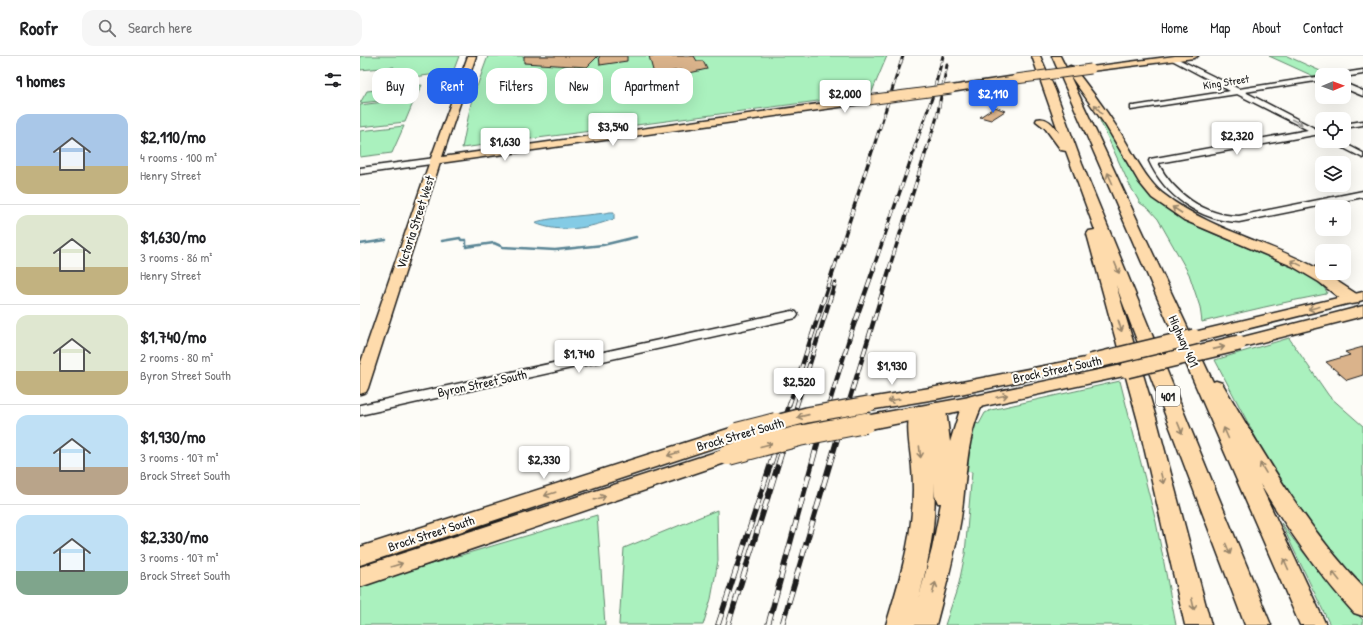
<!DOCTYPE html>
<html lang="en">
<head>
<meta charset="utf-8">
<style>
  body { margin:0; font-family:"Patrick Hand",sans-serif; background:#f6f6f6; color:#202124; height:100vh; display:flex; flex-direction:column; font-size:15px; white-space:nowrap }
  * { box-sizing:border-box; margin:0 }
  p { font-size:13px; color:#757577 }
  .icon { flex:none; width:22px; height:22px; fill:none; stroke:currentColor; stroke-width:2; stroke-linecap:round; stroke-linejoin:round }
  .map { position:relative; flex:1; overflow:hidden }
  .panel { display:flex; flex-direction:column; background:#fff; width:360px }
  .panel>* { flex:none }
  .hud { position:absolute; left:12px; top:12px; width:380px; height:36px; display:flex; gap:8px }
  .needle { width:26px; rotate:89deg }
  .buttons { position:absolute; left:955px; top:12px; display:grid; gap:8px }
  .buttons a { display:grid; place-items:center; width:36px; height:36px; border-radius:8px; background:#fff; box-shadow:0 4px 16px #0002; font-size:20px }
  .price { position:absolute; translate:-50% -34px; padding:0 9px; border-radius:4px; background:#fff; color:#222; font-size:13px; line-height:26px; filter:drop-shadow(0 1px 2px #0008) }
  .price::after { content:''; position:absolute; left:50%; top:24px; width:12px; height:9px; margin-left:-6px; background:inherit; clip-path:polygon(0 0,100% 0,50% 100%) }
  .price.current { background:#2563eb; color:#fff }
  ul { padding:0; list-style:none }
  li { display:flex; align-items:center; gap:12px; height:100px; padding:0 16px }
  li+li { border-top:1px solid #e0e0e0 }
  li span { display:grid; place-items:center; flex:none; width:112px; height:80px; border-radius:12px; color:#555 }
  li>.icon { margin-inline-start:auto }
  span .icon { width:48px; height:48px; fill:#fffc; stroke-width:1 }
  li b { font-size:17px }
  h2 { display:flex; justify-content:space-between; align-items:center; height:48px; padding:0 16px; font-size:17px }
  .pill { padding:0 14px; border-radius:12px; background:#fff; box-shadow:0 4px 16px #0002; font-size:14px; line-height:36px }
  .pill.current { background:#2563eb; color:#fff }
  header { display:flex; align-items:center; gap:24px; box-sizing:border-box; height:56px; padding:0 20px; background:#fff; border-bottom:1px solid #e0e0e0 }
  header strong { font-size:19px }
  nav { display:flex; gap:22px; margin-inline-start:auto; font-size:14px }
  .search { width:280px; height:36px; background:#f6f6f6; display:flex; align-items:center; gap:10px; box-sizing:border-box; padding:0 14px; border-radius:12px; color:#757577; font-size:15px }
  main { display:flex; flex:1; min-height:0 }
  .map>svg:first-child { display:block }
  .green { fill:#aaf1be; stroke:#63866d }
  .water { fill:#84cbe5; stroke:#5a8595 }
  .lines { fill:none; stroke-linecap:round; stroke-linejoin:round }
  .stream { stroke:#5a8595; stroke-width:2.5 }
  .building { fill:#dab38b; stroke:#1c1c1c }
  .minor-casing { stroke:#1c1c1c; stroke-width:3 }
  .major-casing { stroke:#1c1c1c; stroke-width:3 }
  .highway-casing { stroke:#1c1c1c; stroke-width:3 }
  .minor { fill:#fdfcf7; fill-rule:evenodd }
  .major { fill:#fedbac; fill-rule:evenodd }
  .highway { fill:#fedbac; fill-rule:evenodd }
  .rail-far3-casing { stroke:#1c1c1c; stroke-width:3 }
  .rail-far2-casing { stroke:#1c1c1c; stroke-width:3.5 }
  .rail-far1-casing { stroke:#1c1c1c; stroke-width:4.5 }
  .rail-casing { stroke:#1c1c1c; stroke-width:5.5 }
  .rail-far3 { stroke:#fdfcf7; stroke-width:2; stroke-dasharray:5.5; stroke-linecap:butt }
  .rail-far2 { stroke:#fdfcf7; stroke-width:2.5; stroke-dasharray:7; stroke-linecap:butt }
  .rail-far1 { stroke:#fdfcf7; stroke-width:3; stroke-dasharray:9; stroke-linecap:butt }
  .rail { stroke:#fdfcf7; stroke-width:4; stroke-dasharray:12; stroke-linecap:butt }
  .major-bridge-far2-casing { stroke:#1c1c1c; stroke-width:11; stroke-linecap:butt }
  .major-bridge-far1-casing { stroke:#1c1c1c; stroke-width:18; stroke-linecap:butt }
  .major-bridge-casing { stroke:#1c1c1c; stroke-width:22; stroke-linecap:butt }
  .major-bridge-far2 { stroke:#fedbac; stroke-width:9 }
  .major-bridge-far1 { stroke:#fedbac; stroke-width:15 }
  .major-bridge { stroke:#fedbac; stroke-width:20 }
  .oneway { stroke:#98856b }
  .oneway2 { stroke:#989794 }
  .labels { text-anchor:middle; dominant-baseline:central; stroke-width:4; stroke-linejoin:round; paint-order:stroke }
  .far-street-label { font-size:11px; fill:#1c1c1c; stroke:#fdfcf7 }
  .shield { fill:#fdfcf7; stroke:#605f5e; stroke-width:1 }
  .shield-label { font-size:12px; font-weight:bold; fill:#1c1c1c }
  .street-label { font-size:13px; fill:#1c1c1c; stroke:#fdfcf7 }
</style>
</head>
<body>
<header>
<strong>Roofr</strong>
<div class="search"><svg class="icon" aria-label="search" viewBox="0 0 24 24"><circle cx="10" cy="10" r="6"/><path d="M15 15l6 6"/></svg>Search here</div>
<nav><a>Home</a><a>Map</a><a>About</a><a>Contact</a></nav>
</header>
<main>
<section class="panel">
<h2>9 homes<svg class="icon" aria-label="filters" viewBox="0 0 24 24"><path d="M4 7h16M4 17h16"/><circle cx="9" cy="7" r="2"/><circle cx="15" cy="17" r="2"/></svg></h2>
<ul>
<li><span style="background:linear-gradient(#a9c7e8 65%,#c2b280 0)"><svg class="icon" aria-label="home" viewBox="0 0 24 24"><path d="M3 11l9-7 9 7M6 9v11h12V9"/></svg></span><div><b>$2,110/mo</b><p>4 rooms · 100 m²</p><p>Henry Street</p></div></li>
<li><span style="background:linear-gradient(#dfe7d0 65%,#c2b280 0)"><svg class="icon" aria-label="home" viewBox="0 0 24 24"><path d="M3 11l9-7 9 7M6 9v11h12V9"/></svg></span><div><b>$1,630/mo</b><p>3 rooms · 86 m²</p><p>Henry Street</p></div></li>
<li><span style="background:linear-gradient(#dfe7d0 70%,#c2b280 0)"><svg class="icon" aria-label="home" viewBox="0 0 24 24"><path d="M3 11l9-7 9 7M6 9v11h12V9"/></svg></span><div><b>$1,740/mo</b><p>2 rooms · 80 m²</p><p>Byron Street South</p></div></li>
<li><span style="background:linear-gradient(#bfe0f5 65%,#b9a48a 0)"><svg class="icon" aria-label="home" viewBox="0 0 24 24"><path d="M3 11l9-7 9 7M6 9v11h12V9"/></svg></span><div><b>$1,930/mo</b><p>3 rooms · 107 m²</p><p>Brock Street South</p></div></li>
<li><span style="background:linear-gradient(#bfe0f5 70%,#7fa58c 0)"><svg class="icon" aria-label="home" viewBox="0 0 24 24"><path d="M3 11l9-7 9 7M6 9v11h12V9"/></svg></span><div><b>$2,330/mo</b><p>3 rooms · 107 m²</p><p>Brock Street South</p></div></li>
</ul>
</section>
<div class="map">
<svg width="1003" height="569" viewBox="0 0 1003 569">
  <rect width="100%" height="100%" fill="#fdfcf7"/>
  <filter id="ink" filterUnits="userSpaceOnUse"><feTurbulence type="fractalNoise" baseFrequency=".025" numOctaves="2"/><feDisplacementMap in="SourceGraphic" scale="8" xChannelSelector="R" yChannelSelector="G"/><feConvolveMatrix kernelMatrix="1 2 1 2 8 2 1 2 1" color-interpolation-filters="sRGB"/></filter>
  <g filter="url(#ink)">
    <path class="green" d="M 0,0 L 99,0 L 93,16 L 46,22 L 29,22 L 34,11 L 0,14 Z
      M 128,0 L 527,0 L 511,38 L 102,92 L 111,47 Z
      M 909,0 L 927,0 L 967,18 L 953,20 Z
      M 62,29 L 56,41 L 0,47 L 7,35 Z
      M 55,42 L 45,66 L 0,71 L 0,49 Z
      M 737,58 C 758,86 770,124 798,147 C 831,172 873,185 910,201 C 927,208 958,220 967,236 L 966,238 C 924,246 883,256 842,266 L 840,251 L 829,218 L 798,163 L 789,153 L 780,147 L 769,128 Z
      M 44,70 L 32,97 L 0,101 L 0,75 Z
      M 929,282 L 969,340 L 1003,370 L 1003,538 L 919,426 L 855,304 Z
      M 760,325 L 796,466 L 816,569 L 585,569 L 599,527 L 605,498 L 612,416 L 605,415 L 613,366 L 619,368 L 625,357 L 631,354 Z
      M 357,454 L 358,505 L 351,543 L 343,569 L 259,569 L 264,492 Z
      M 237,459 L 245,569 L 0,569 L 0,529 Z
      M 921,467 C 946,500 972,535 1003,564 L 1003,569 L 970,569 Z"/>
    <path class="water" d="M 250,156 L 254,156 L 254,163 C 229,172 200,178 175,167 C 179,162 238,159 250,156 Z"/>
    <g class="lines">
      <path class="stream" d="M 82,185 L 100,182 L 101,184 L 106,184 L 106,191 L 134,187 L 143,191 L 195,194 L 243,189 L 276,181
        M 0,188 L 26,184"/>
    </g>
    <path class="building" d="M 164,0 L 238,0 L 227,11 L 164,7 Z
      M 239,0 L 267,0 L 267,5 L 240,9 Z
      M 289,0 L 334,0 L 337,5 L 343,5 L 347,13 L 325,18 L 321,14 L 294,18 Z
      M 635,51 L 645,55 L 631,64 L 620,61 Z
      M 1003,291 L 1003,319 L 987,324 L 966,306 L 990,299 L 985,296 Z"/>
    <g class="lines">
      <g class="minor-casing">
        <path id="minor" d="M 812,2 L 816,2 L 879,33 L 962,20 L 962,24 L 885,36 L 956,73 L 962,72 L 962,76 L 960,78 L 798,107 C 813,137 845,160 879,160 L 1003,135 L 1003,141 L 879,166 C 840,165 805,140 789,105 L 790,103 L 948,74 L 877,38 L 771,54 L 771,50 L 774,50 L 870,35 L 812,4 Z
          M 1003,14 L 1003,18 L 984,21 L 984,19 L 981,19 L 984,17 Z
          M 984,27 L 1003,35 L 1003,40 L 984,32 Z
          M 1003,65 L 1003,69 L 984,72 L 984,68 Z
          M 970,85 L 980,85 L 1003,97 L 1003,102 Z
          M 75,102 L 78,103 L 79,105 L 78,107 L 0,118 L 0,112 Z
          M 432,255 L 436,256 L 438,259 L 436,262 L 0,359 L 0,349 Z"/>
      </g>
      <g class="major-casing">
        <path id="major" d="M 108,0 L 116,0 L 82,101 L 508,41 L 512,44 L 508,47 L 80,107 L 8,332 L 6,336 L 0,338 L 0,309 L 70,105 Z
          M 815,0 L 838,0 L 834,2 L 731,15 L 727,13 L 731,11 Z
          M 656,20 L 659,21 L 660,23 L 659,25 L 591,36 L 587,33 L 591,30 Z
          M 1003,236 L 1003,244 L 834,286 L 829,285 L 827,281 L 829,277 L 834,276 Z
          M 1003,250 L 1003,260 L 879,292 L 874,291 L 871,287 L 874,283 L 879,282 Z
          M 730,301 L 735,302 L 738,306 L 735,310 L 576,343 L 509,354 L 503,352 L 501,348 L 503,344 L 509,342 L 576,331 Z
          M 767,308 L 773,310 L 775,314 L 773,318 L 615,352 L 505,374 L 499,372 L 496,367 L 499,362 L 505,360 L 615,340 Z
          M 377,370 L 383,372 L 386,377 L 383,382 L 0,509 L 0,491 Z
          M 368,392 L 374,394 L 377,399 L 374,404 L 0,531 L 0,511 Z"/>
      </g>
      <g class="highway-casing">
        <path id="highway" d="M 672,0 L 680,0 L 695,34 L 722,108 L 911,569 L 885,569 L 756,229 L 797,365 L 851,569 L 825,569 L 778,365 L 727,178 L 729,175 L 735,174 L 706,95 L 701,94 L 685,72 L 676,65 L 677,63 C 687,60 694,69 699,77 Z
          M 692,0 L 700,0 L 706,12 L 710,10 L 713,11 C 728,30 743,50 756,70 C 770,90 783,121 802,137 C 849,174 911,186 962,215 L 962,217 L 969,220 L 998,239 L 1000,243 L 998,247 L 992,248 L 986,247 L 959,226 L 932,210 L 824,164 L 792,142 L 779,126 L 746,70 L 709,18 L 853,326 L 856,325 L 862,327 C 904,398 945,471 1003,531 L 1003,560 L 994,557 C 958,517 928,474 900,428 L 966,569 L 940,569 Z
          M 615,339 L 622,341 L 624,346 C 605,381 607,423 601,462 C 595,498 585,534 576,569 L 526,569 C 542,517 557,467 552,412 C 551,396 544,366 552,352 L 559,350 L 566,352 L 568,355 L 570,349 L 577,347 L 584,349 L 586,354 L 590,386 L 599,357 L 608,341 ZM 574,426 L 575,440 L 578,447 L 581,447 L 572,493 L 559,541 C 569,503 577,465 574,426 Z"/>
      </g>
      <use href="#minor" class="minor"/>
      <use href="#major" class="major"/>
      <use href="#highway" class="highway"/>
      <g class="rail-far3-casing">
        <path id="rail-far3" d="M 513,93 L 543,0
          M 554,93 L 572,42 L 583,0
          M 567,93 L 577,61 L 587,9"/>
      </g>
      <g class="rail-far2-casing">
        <path id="rail-far2" d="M 474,213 L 513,92
          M 513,213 L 555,92
          M 529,213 L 567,92"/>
      </g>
      <g class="rail-far1-casing">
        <path id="rail-far1" d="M 423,368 L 474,212
          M 431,368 L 475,227
          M 463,368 L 490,280 L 514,212
          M 482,368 L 530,212"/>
      </g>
      <g class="rail-casing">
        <path id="rail" d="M 358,569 L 424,367
          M 368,569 L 431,367
          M 408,569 L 463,367
          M 422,569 L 482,367"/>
      </g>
      <use href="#rail-far3" class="rail-far3"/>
      <use href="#rail-far2" class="rail-far2"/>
      <use href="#rail-far1" class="rail-far1"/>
      <use href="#rail" class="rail"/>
      <g class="major-bridge-far2-casing">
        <path id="major-bridge-far2" d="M 656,23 L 731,13
          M 508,44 L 591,33"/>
      </g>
      <g class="major-bridge-far1-casing">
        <path id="major-bridge-far1" d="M 730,306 L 834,281
          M 767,314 L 879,287
          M 412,368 L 447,359 L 509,348
          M 500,368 L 505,367"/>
      </g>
      <g class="major-bridge-casing">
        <path id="major-bridge" d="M 377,377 L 416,367
          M 368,399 L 439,380 L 505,367"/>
      </g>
      <use href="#major-bridge-far2" class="major-bridge-far2"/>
      <use href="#major-bridge-far1" class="major-bridge-far1"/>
      <use href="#major-bridge" class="major-bridge"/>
    </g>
    <defs><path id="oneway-shaft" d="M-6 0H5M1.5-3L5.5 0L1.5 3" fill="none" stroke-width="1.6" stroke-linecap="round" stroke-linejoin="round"/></defs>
    <g class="oneway">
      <use href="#oneway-shaft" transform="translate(738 53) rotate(-129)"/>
      <use href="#oneway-shaft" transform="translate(750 122) rotate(-114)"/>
      <use href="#oneway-shaft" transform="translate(817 154) rotate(-147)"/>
      <use href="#oneway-shaft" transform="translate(936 207) rotate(-154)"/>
      <use href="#oneway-shaft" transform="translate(757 212) rotate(68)"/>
      <use href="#oneway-shaft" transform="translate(954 252) rotate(166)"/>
      <use href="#oneway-shaft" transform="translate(760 270) rotate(73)"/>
      <use href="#oneway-shaft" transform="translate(859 292) rotate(-13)"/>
      <use href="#oneway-shaft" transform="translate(642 340) rotate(-12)"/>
      <use href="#oneway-shaft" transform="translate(534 344) rotate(171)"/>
      <use href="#oneway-shaft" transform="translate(443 360) rotate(167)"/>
      <use href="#oneway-shaft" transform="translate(820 372) rotate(68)"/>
      <use href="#oneway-shaft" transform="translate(866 377) rotate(-114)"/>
      <use href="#oneway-shaft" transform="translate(406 389) rotate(-15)"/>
      <use href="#oneway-shaft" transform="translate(560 396) rotate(84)"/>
      <use href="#oneway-shaft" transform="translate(313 398) rotate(162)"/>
      <use href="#oneway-shaft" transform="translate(903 412) rotate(-121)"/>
      <use href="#oneway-shaft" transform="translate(802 422) rotate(76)"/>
      <use href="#oneway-shaft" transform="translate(190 438) rotate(162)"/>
      <use href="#oneway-shaft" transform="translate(240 442) rotate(-18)"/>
      <use href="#oneway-shaft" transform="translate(868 493) rotate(68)"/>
      <use href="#oneway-shaft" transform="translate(926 508) rotate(-114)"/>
      <use href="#oneway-shaft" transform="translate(37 509) rotate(-18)"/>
      <use href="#oneway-shaft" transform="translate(976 520) rotate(-129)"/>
      <use href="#oneway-shaft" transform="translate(574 532) rotate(-74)"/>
      <use href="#oneway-shaft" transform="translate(833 548) rotate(77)"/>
    </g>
    <use class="oneway2" href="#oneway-shaft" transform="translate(937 66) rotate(27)"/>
  </g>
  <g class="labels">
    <g class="far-street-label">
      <text transform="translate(866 26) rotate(-9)">King Street</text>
    </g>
    <rect class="shield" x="796" y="330" width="24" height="20" rx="3"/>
    <g class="shield-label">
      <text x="808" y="340">401</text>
    </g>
    <g class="street-label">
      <text transform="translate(55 166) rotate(-72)">Victoria Street West</text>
      <text transform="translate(824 285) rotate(66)">Highway 401</text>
      <text transform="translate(697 313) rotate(-12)">Brock Street South</text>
      <text transform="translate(122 327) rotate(-12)">Byron Street South</text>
      <text transform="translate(380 378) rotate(-16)">Brock Street South</text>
      <text transform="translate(71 477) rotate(-18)">Brock Street South</text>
    </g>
  </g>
</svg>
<div class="buttons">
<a><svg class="needle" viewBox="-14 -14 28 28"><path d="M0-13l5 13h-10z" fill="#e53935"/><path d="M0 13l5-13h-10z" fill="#757577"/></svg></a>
<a><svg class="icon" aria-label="locate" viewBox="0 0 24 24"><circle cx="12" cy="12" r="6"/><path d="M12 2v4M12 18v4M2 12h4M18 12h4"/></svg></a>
<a><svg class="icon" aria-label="layers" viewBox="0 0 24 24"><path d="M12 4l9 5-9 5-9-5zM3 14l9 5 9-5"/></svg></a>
<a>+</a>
<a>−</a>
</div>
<b class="price" style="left:485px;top:58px">$2,000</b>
<b class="price current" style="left:633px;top:58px">$2,110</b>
<b class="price" style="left:253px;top:91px">$3,540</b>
<b class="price" style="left:877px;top:100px">$2,320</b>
<b class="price" style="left:145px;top:106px">$1,630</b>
<b class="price" style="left:219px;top:318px">$1,740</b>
<b class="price" style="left:532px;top:330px">$1,930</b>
<b class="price" style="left:439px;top:346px">$2,520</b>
<b class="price" style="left:184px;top:424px">$2,330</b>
<div class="hud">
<a class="pill">Buy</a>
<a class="pill current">Rent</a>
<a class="pill">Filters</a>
<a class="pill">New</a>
<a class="pill">Apartment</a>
</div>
</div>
</main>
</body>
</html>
